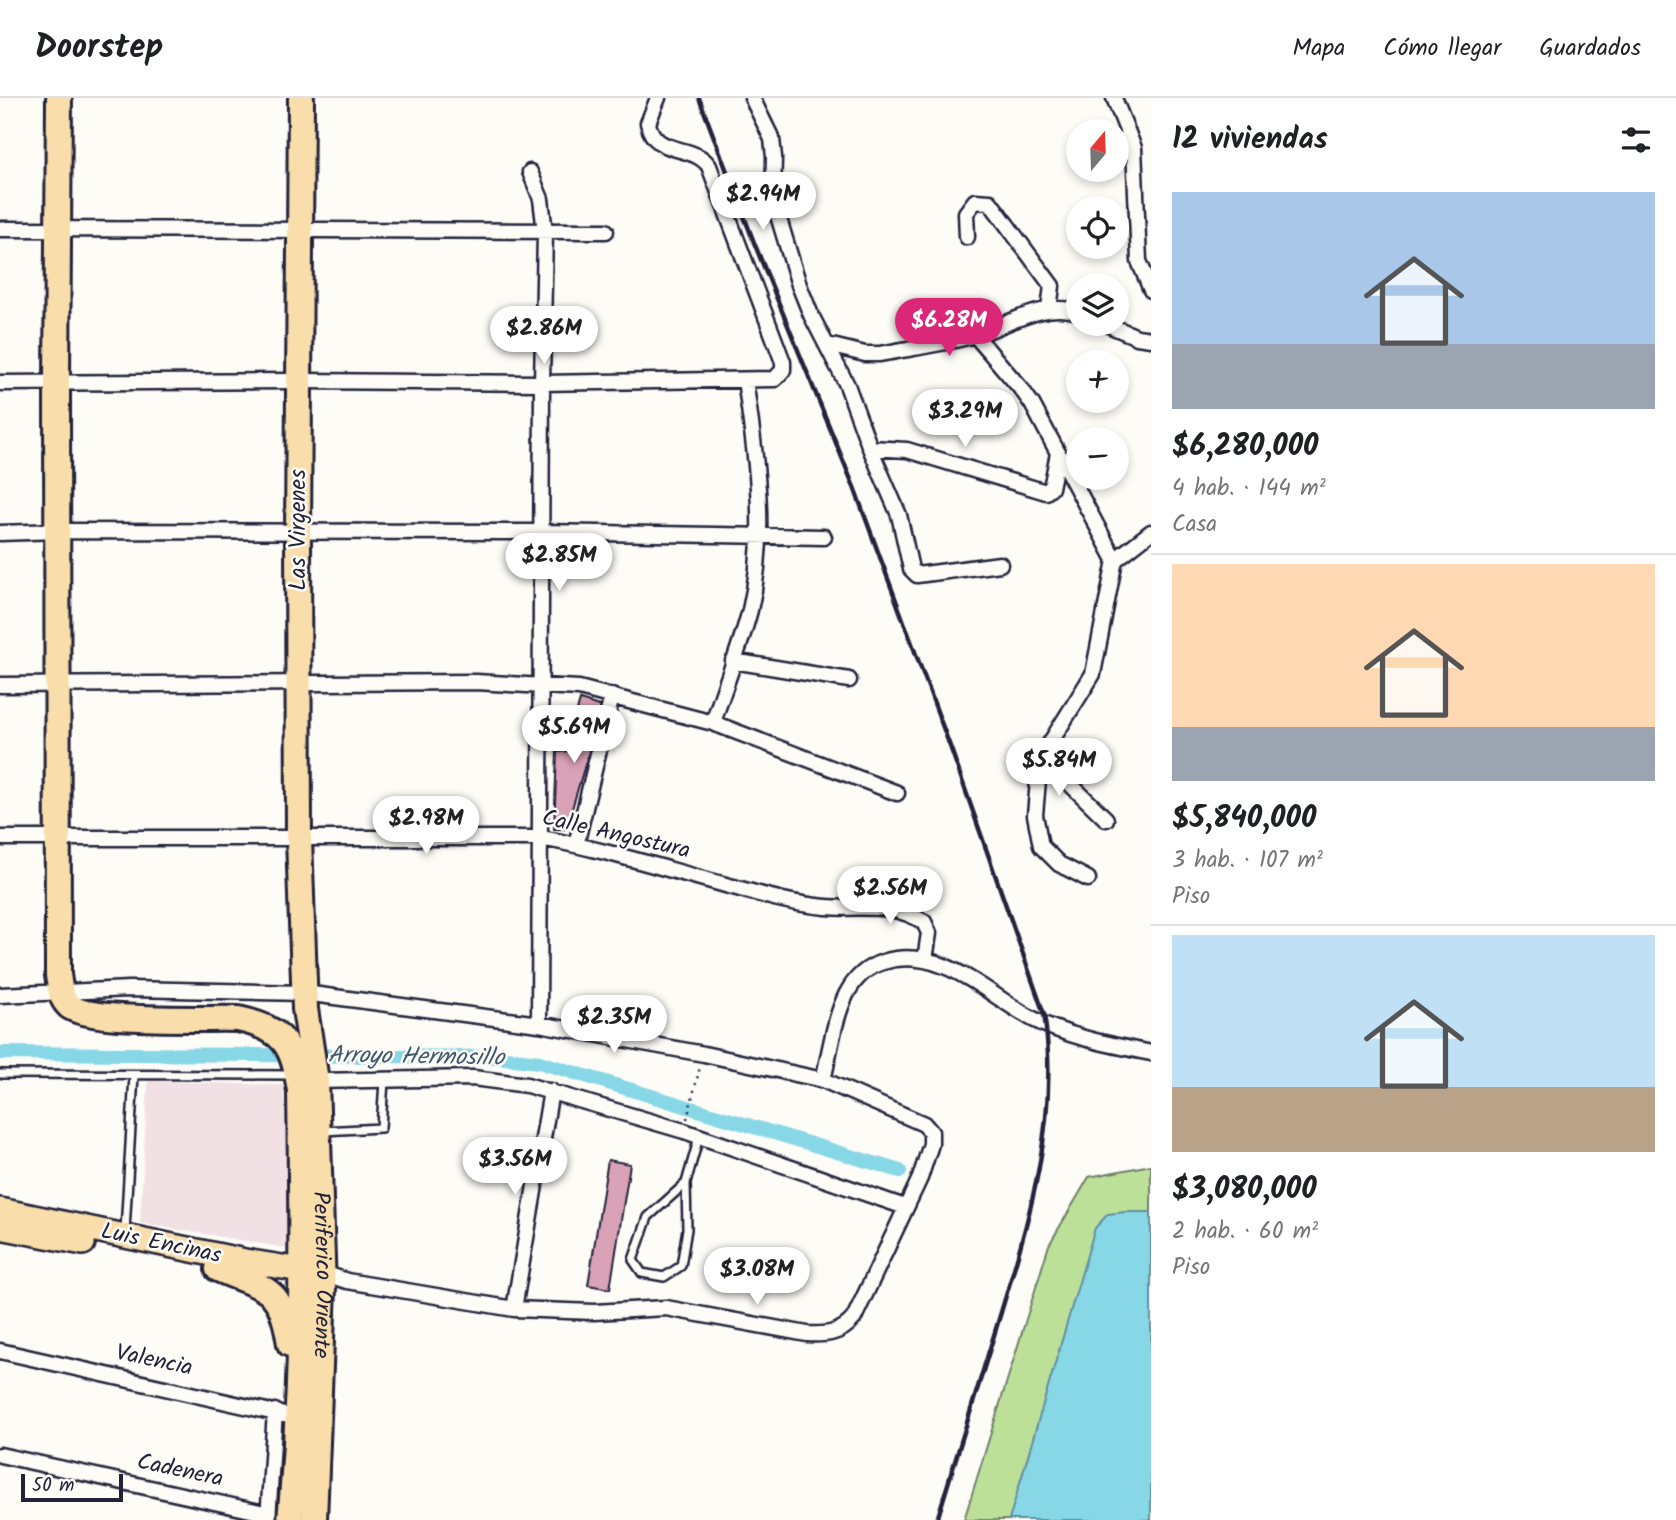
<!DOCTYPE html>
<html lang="es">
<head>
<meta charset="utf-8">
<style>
  body { margin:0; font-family:Kalam,sans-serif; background:#f2f2f2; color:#202124; height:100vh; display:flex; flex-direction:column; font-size:26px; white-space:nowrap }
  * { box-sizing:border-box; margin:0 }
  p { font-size:23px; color:#757577 }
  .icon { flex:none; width:38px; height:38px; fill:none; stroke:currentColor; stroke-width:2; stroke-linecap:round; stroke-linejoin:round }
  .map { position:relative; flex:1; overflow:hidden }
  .sheet { display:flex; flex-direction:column; background:#fff; width:525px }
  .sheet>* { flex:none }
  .needle { width:46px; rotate:19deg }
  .tools { position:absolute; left:1066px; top:21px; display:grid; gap:14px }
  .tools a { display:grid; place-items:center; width:63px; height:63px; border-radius:50%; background:#fff; box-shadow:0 4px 10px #0003; font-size:35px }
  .scale { position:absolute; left:21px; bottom:18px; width:102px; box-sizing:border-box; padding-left:7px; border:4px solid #22223b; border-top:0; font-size:19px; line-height:24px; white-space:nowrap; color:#22223b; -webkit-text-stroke:5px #fdfcf7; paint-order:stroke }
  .price { position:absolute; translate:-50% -60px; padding:0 16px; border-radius:24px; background:#fff; color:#222; font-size:23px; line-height:46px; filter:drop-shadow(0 2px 4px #0008) }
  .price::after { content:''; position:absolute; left:50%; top:42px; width:21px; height:16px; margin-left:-10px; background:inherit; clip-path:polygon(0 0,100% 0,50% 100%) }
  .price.on { background:#db2777; color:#fff }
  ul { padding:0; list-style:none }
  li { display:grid; align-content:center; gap:14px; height:371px; padding:0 21px }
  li+li { border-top:2px solid #e0e0e0 }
  li span { display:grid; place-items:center; height:217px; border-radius:0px; color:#555 }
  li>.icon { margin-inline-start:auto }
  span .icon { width:126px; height:126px; fill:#fffc; stroke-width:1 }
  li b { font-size:30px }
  h2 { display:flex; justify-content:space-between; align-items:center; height:84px; padding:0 21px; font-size:30px }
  header { display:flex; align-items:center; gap:42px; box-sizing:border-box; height:98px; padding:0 35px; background:#fff; border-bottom:2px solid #e0e0e0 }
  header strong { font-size:33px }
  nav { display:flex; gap:38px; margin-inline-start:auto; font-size:24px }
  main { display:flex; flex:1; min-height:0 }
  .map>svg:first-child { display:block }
  .built { fill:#f2e1e4 }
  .green { fill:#bde099; stroke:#70816a; stroke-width:2 }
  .water { fill:#88d7e6; stroke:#5f8fa2; stroke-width:2 }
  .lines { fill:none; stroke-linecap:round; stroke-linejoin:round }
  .canal { stroke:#88d7e6; stroke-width:14 }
  .building { fill:#d9a2b7; stroke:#22223b; stroke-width:2 }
  .service-casing { stroke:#22223b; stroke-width:12 }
  .minor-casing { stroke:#22223b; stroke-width:19 }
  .primary-casing { stroke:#22223b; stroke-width:28 }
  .trunk-casing { stroke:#22223b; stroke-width:30 }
  .path { stroke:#22223b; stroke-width:2.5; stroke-dasharray:2 5; stroke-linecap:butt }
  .service { stroke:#fdfcf7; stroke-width:7 }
  .minor { stroke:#fdfcf7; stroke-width:14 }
  .primary { stroke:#f9deab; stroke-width:23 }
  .trunk { stroke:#f9deab; stroke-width:24 }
  .rail { stroke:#22223b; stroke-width:4.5 }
  .labels { text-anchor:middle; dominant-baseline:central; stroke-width:5; stroke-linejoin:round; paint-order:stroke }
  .street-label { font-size:23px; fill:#22223b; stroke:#fdfcf7 }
  .water-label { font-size:24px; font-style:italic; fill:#41586e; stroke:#fdfcf7 }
</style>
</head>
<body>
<header>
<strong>Doorstep</strong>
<nav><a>Mapa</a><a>Cómo llegar</a><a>Guardados</a></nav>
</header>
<main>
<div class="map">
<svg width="1151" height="1422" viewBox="0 0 1151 1422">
  <rect width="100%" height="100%" fill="#fdfcf7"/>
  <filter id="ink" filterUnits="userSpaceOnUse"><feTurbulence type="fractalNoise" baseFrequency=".0143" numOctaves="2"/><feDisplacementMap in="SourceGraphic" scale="14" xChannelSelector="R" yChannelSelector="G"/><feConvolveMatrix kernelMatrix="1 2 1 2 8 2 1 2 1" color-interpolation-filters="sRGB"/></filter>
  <g filter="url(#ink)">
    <path class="built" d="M 148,983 L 284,987 L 291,1151 L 140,1125 Z"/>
    <path class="green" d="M 1151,1067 L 1151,1422 L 964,1422 L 1049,1147 L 1089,1079 Z"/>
    <path class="water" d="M 1125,1114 L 1151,1114 L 1151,1422 L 1009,1422 L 1095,1130 L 1108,1116 Z"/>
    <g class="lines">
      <path class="canal" d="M 0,955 L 497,959 L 539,964 L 900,1073"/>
    </g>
    <path class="building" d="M 580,602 L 602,609 L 566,731 L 554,731 L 557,654 L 571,653 L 585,616 L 577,613 Z
      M 608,1062 L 630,1066 L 610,1191 L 588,1187 Z"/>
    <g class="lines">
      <g class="service-casing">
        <path id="service" d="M 0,976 L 293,977
          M 322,1033 L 381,1030 L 384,982
          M 686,1085 L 648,1119 L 633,1162 L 642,1175 L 664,1179 L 681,1168 L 687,1131 L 686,1085 L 699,1039
          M 125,1133 L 134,977"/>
      </g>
      <g class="minor-casing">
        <path id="minor" d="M 752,0 L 772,41 L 774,59 L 773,101 L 799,187 L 811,217 L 847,287 L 870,350 L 899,417 L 911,471 L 917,477 L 1000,466
          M 1114,0 L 1134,50 L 1139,163 L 1151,192
          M 530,74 L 541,101 L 545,134 L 542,285 L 539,926
          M 0,131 L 606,133
          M 967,139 L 966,115 L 975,103 L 990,104 L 1052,188 L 1049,211
          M 1106,226 L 1137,239 L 1151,241
          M 975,237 L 1022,292 L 1032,306 L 1115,462
          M 828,247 L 865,256 L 880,256 C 911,250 944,246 975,237 C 1007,228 1044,202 1078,214
          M 0,285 L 299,283 L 542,285 L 775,281 L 783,272 L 783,264 L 709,68 C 693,45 654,59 648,25 L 658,0
          M 870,350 L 907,352 L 1046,394 L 1051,390 L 1058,355
          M 0,435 L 58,433 L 542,434 L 824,439
          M 733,563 L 849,582
          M 0,587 L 476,584 L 579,590 L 713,625 L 897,695
          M 713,625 C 725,587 740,550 750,512 C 768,436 756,358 745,282
          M 1047,650 L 1064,680 L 1106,721
          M 0,740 L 541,740 C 602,751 662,770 722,786 C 756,795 790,806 826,809 C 862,812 891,803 924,824 L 929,835 L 925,862
          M 576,747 L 612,598
          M 1088,781 L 1059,766 L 1041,748 L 1035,717 L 1039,671 L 1047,650 L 1093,576 L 1115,462 L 1151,434
          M 0,897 L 129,891 L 304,895 L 539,926 L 704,956 L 823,982 L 924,1026 L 931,1034 L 931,1046 L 920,1080 L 854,1220 C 841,1236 826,1237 807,1236 L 666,1210 L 594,1214 L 514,1211 L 347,1183 L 323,1175
          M 823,982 C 830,954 834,920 847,895 C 855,880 867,869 883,864 C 940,846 986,896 1033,921 C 1068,939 1112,947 1151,955
          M 316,983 L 473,980 L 527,987 L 684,1033 L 905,1109
          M 514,1211 L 551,993
          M 0,1253 L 298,1320
          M 0,1357 L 269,1416
          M 268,1422 L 275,1313"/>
      </g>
      <g class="primary-casing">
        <path id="primary" d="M 0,1112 L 245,1163 L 320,1175
          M 0,1129 L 83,1145"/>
      </g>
      <g class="trunk-casing">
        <g id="trunk">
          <path d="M 59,0 L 57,284 L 58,877 C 60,888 60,900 69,908 C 89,925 205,920 238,921 C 285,931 293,947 300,993 C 302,1136 304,1279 290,1422"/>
          <path id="s1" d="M 301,0 L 298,435 L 299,740 L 305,911 L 316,983 L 323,1190 L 314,1422"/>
          <path d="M 218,1171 C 268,1193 281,1187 290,1246"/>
        </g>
      </g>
      <path class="path" d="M 687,1021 L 700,969"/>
      <use href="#service" class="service"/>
      <use href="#minor" class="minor"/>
      <use href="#primary" class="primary"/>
      <use href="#trunk" class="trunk"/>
      <path class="rail" d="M 699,0 L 755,147 L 854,389 L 951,651 L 1044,916 C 1061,1023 1026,1132 995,1234 C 976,1296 956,1359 937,1422"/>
    </g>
  </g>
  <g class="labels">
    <g class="street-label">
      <text transform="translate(299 432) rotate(-90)">Las Virgenes</text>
      <text transform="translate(616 737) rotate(13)">Calle Angostura</text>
      <text transform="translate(161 1146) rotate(12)">Luis Encinas</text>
      <text stroke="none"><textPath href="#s1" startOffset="1178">Periferico Oriente</textPath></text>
      <text transform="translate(154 1263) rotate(12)">Valencia</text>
      <text transform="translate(180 1373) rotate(12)">Cadenera</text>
    </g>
    <g class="water-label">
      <text transform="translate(416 959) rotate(1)">Arroyo Hermosillo</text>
    </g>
  </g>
</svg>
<div class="tools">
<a><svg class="needle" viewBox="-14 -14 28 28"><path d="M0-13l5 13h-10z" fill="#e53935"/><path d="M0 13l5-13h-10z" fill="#757577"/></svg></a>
<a><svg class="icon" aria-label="locate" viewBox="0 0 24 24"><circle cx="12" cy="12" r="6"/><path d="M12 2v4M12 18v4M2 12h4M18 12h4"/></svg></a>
<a><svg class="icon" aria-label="layers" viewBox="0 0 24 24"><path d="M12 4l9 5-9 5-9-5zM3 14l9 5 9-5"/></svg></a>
<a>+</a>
<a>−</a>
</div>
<div class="scale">50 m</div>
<b class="price" style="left:763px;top:134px">$2.94M</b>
<b class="price on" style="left:949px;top:260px">$6.28M</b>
<b class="price" style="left:544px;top:268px">$2.86M</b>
<b class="price" style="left:965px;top:351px">$3.29M</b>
<b class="price" style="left:559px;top:495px">$2.85M</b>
<b class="price" style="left:574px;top:667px">$5.69M</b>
<b class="price" style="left:1059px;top:700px">$5.84M</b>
<b class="price" style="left:426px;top:758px">$2.98M</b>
<b class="price" style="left:890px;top:828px">$2.56M</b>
<b class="price" style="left:614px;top:957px">$2.35M</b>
<b class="price" style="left:515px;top:1099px">$3.56M</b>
<b class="price" style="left:757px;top:1209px">$3.08M</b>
</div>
<section class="sheet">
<h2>12 viviendas<svg class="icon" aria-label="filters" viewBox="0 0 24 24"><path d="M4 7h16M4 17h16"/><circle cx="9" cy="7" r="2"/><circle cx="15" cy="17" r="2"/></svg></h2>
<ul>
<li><span style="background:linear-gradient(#a9c7e8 70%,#9aa5b1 0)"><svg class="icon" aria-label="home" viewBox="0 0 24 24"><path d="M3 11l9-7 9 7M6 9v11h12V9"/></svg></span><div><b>$6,280,000</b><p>4 hab. · 144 m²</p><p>Casa</p></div></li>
<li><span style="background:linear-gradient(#ffd9b3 75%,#9aa5b1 0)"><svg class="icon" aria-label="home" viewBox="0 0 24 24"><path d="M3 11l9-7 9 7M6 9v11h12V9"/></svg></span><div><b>$5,840,000</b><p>3 hab. · 107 m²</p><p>Piso</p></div></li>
<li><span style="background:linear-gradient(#bfe0f5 70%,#b9a48a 0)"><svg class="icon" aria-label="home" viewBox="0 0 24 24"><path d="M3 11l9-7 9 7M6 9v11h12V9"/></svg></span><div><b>$3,080,000</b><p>2 hab. · 60 m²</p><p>Piso</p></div></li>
</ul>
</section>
</main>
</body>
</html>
